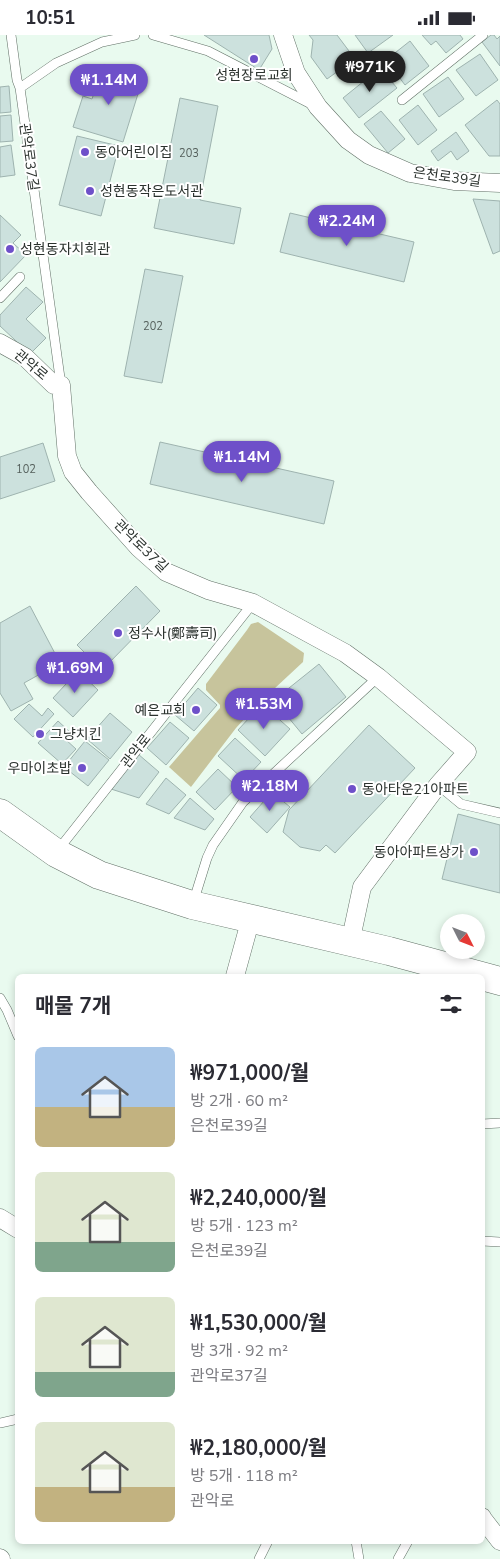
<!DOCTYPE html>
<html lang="ko">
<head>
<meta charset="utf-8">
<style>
  body { margin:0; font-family:"Nunito Sans","Noto Sans KR",sans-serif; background:#f7f7f7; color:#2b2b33; height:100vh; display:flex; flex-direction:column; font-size:19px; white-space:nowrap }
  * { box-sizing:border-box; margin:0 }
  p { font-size:16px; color:#7c7c81 }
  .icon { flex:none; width:28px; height:28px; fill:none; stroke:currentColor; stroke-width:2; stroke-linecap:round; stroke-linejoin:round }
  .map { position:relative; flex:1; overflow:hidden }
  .details { position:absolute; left:15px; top:939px; width:470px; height:570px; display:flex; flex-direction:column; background:#fff; border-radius:8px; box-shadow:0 2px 8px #0003 }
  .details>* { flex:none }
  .needle { width:32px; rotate:132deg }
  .controls { position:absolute; left:440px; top:879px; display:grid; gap:10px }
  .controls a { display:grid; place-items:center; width:45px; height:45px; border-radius:50%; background:#fff; box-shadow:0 2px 8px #0003; font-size:25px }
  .price { position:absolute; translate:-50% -42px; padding:0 11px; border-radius:18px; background:#6e50c9; color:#fff; font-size:16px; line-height:32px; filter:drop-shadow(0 1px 2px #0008) }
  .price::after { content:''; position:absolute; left:50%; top:30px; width:15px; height:11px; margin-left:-8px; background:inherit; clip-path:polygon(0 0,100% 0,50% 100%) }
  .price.on { background:#222; color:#fff }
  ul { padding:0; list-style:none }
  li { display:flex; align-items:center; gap:15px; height:125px; padding:0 20px }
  li span { display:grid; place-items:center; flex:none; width:140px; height:100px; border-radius:8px; color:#555 }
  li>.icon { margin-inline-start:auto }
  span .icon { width:60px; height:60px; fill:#fffc; stroke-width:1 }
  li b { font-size:21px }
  h2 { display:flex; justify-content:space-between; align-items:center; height:60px; padding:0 20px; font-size:21px }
  .status { display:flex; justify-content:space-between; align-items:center; height:35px; padding:0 25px; background:#fff; direction:ltr }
  .status svg { height:14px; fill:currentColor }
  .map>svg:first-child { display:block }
  .green { fill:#c7c49c }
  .building { fill:#cce1dd; stroke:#9eb3af }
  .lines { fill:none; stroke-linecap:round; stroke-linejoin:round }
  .lane-casing { stroke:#617066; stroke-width:10 }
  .street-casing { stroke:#617066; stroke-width:19 }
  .primary-casing { stroke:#617066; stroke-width:29 }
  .lane { stroke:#fff; stroke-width:9 }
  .street { stroke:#fff; stroke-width:18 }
  .primary { stroke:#fff; stroke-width:28 }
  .poi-dot { fill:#6e50c9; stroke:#fff; stroke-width:2 }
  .labels { text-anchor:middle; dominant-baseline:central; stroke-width:4; stroke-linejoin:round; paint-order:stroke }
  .number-label { font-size:11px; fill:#535e5a }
  .poi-label { font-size:14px; fill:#2b322e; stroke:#fff; text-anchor:start }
  .street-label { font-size:14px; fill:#2b322e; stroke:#fff }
</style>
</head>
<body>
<div class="status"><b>10:51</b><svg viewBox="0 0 49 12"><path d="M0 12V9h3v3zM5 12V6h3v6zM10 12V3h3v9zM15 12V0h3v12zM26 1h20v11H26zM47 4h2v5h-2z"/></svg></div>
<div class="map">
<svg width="500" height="1524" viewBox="0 0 500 1524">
  <rect width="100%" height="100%" fill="#e9faef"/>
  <path class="green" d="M 258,587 L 304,618 L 303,627 L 260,667 L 236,693 L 191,752 L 169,732 L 220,673 L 220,670 L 206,655 L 206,649 L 247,595 L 251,589 Z"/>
  <path class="building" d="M 204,0 L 269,0 L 272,14 L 259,35 Z
    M 309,0 L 337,0 L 355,24 L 327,44 L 311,22 L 313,5 Z
    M 355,0 L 393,0 L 368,18 Z
    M 422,0 L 460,0 L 463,4 L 446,18 L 436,6 L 431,10 Z
    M 491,0 L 494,0 L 497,4 L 500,1 L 500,31 L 482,7 Z
    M 410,6 L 429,31 L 405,50 L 386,25 Z
    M 480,19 L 498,45 L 476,61 L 456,35 Z
    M 380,33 L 397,53 L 359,83 L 343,63 Z
    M 102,34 L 142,46 L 123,107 L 73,92 L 83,61 L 92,64 Z
    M 448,42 L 464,64 L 439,82 L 423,59 Z
    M 9,51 L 11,77 L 0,78 L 0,52 Z
    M 180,63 L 218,71 L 200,165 L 241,173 L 234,209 L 154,193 Z
    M 497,65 L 500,69 L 500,121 L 489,121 L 465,90 Z
    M 418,70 L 437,95 L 418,110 L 399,85 Z
    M 381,76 L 405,104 L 388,118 L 364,89 Z
    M 11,80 L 13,106 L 0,107 L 0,81 Z
    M 456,97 L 469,116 L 457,125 L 451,116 L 438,126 L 431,116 Z
    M 77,101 L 119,111 L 101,181 L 59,170 Z
    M 11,110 L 15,140 L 0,142 L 0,112 Z
    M 473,164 L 500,166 L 500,216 L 493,219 Z
    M 290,178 L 414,207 L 404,247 L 280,217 Z
    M 0,180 L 21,200 L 13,208 L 26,220 L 0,247 Z
    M 145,234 L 183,241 L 162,348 L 124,341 Z
    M 26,252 L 43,267 L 26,284 L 46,303 L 30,319 L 0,291 L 0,280 Z
    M 160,407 L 334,446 L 324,489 L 150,449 Z
    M 43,408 L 55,446 L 0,464 L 0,422 Z
    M 136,551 L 160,576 L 102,635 L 77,610 Z
    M 30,571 L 60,628 L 24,648 L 33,664 L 11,676 L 0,658 L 0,588 Z
    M 319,629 L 346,662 L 302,699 L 274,665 Z
    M 78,636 L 98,655 L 73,682 L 53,663 Z
    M 198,653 L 217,670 L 194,696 L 175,680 Z
    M 29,669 L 42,681 L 48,673 L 54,679 L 33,702 L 14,684 Z
    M 262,669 L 290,694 L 265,721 L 238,695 Z
    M 110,678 L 132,697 L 110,724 L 87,704 Z
    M 58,686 L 71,698 L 65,704 L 76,714 L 62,729 L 38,708 Z
    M 170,687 L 189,703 L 166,730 L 147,713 Z
    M 369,690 L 415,733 L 335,818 L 326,810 L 320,816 L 300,812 L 283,797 L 289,775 Z
    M 235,703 L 261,727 L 244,745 L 218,721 Z
    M 85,706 L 109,725 L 88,751 L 64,732 Z
    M 138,719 L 159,737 L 139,763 L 111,754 Z
    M 218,734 L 237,752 L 215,775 L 196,757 Z
    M 166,743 L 186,760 L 169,779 L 146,769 Z
    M 272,757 L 290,772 L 267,798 L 250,782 Z
    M 190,763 L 214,784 L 205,795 L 174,783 Z
    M 458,779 L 500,790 L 500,858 L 442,844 Z"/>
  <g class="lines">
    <g class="lane-casing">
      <path id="lane" d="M 11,0 L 17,45 L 20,53
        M 153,0 L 208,16 L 313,70
        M 402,65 L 483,0
        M 0,263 L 20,242
        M 61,350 L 20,53 L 56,28 L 102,7 L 135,0
        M 438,750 L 461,769 L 500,778
        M 58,815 L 253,568
        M 193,868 L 207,823 L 213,810 L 243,767 L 378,642
        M 0,963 L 7,975 L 18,1001
        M 482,1089 L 500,1088
        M 482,1206 L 500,1207
        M 0,1388 L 18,1384
        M 356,1506 L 359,1524
        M 259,1524 L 268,1506
        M 398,1524 L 408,1506"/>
    </g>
    <g class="street-casing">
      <path id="street" d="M 283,0 L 296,38 L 318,72 L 348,105 L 369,120 L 410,138 L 454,146 L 500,148
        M 0,308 L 25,322 L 54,350 L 61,350 L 67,421 L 73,437 L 89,457 L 139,513 L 166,537 L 208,555 L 253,568 L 345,618 L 378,642 L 467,717 L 438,750 L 362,852 L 350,908
        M 235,941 L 251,883
        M 0,1183 L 18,1194
        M 482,1482 L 483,1484 L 500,1506
        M 0,1523 L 1,1524"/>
    </g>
    <g class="primary-casing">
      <path id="primary" d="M 0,778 L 56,818 L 99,840 L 192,870 L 389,916 L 500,946"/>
    </g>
    <use href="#lane" class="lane"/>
    <use href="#street" class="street"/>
    <use href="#primary" class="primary"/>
  </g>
  <g class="poi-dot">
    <circle cx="254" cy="24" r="5"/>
    <circle cx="85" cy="117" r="5"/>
    <circle cx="90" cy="156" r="5"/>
    <circle cx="10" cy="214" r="5"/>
    <circle cx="118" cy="598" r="5"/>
    <circle cx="196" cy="675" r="5"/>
    <circle cx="40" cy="699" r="5"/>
    <circle cx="82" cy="733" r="5"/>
    <circle cx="352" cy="754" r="5"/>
    <circle cx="474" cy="817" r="5"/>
  </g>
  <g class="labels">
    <g class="number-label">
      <text x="189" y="118">203</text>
      <text x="153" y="291">202</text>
      <text x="26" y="434">102</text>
    </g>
    <g class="poi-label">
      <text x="254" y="40" text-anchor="middle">성현장로교회</text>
      <text x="95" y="117">동아어린이집</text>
      <text x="100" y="156">성현동작은도서관</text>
      <text x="20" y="214">성현동자치회관</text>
      <text x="128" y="598">정수사(鄭壽司)</text>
      <text x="186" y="675" text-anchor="end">예은교회</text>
      <text x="50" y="699">그냥치킨</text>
      <text x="72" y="733" text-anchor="end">우마이초밥</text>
      <text x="362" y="754">동아타운21아파트</text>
      <text x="464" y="817" text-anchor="end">동아아파트상가</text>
    </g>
    <g class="street-label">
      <text transform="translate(29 122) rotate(82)">관악로37길</text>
      <text transform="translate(447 142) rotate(8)">은천로39길</text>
      <text transform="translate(31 330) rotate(40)">관악로</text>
      <text transform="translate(141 511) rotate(44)">관악로37길</text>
      <text transform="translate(136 716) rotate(-52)">관악로</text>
    </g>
  </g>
</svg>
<div class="controls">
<a><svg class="needle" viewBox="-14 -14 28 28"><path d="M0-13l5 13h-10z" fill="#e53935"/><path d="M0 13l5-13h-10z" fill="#7c7c81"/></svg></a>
</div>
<b class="price on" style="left:370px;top:58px">₩971K</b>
<b class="price" style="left:109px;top:71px">₩1.14M</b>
<b class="price" style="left:347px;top:212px">₩2.24M</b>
<b class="price" style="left:242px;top:448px">₩1.14M</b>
<b class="price" style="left:75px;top:659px">₩1.69M</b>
<b class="price" style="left:264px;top:695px">₩1.53M</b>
<b class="price" style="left:270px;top:777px">₩2.18M</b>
<section class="details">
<h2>매물 7개<svg class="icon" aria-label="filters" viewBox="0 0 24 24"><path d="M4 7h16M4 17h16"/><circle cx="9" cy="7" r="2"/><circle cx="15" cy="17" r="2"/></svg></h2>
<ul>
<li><span style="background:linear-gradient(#a9c7e8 60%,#c2b280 0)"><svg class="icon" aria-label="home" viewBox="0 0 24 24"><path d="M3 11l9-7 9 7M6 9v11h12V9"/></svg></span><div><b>₩971,000/월</b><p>방 2개 · 60 m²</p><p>은천로39길</p></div></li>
<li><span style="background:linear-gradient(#dfe7d0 70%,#7fa58c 0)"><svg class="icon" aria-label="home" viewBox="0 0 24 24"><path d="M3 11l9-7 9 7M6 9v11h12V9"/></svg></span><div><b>₩2,240,000/월</b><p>방 5개 · 123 m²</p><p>은천로39길</p></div></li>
<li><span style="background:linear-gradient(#dfe7d0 75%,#7fa58c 0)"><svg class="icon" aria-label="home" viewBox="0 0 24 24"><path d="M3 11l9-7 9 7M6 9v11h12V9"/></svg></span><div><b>₩1,530,000/월</b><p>방 3개 · 92 m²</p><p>관악로37길</p></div></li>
<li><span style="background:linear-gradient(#dfe7d0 65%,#c2b280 0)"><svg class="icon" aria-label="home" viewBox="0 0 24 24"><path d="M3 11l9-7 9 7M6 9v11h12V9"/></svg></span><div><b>₩2,180,000/월</b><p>방 5개 · 118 m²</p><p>관악로</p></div></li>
</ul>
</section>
</div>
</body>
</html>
